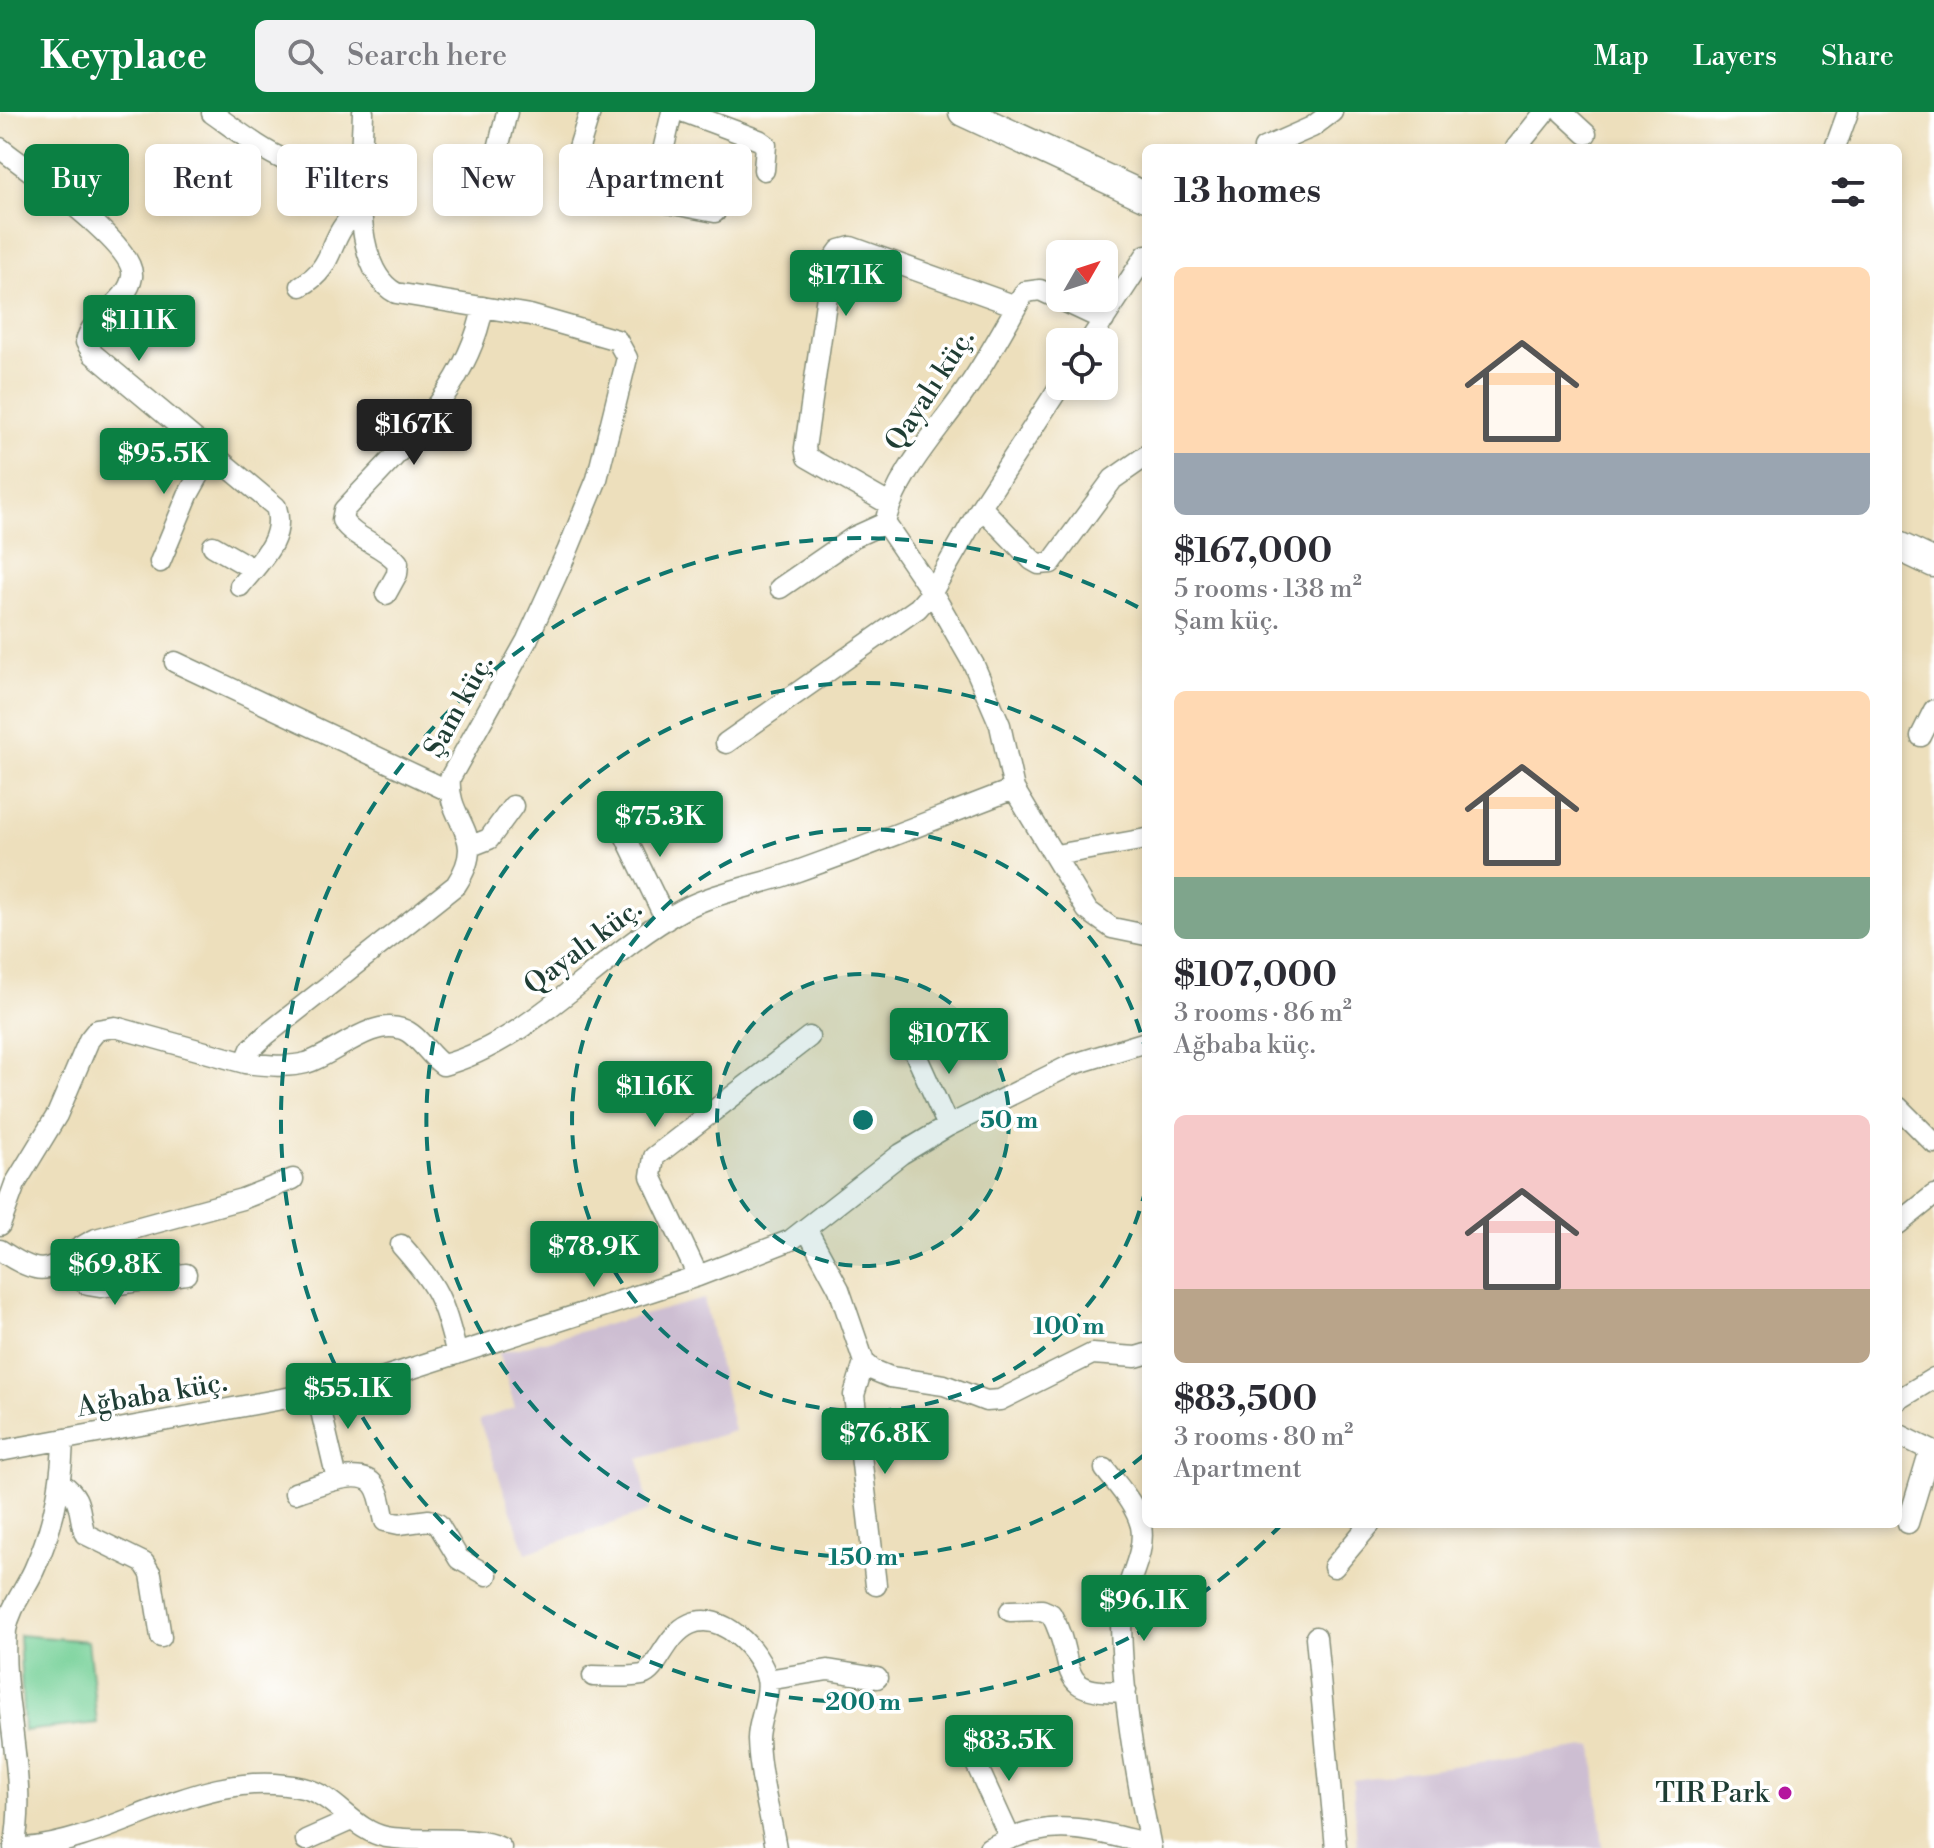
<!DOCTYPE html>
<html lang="en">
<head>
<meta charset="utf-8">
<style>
  body { margin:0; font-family:"Libre Bodoni",serif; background:#f2f2f3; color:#2b2b33; height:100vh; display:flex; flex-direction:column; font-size:30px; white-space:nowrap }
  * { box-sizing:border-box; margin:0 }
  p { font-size:26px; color:#7c7c81 }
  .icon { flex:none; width:44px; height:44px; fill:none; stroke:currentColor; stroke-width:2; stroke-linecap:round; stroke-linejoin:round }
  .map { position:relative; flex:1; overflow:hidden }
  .side { position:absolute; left:1142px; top:32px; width:760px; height:1384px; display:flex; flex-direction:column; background:#fff; border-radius:12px; box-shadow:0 4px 12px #0003 }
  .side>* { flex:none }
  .banner { position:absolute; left:24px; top:32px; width:760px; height:72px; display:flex; gap:16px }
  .needle { width:52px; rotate:51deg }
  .tools { position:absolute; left:1046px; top:128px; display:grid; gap:16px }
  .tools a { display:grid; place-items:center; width:72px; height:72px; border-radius:12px; background:#fff; box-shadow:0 4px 12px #0003; font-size:40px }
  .price { position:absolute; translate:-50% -68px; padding:0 18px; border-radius:8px; background:#0b8043; color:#fff; font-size:26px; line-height:52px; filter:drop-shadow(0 2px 4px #0008) }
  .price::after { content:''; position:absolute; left:50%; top:48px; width:24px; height:18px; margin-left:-12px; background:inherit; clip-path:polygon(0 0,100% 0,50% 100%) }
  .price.selected { background:#222; color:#fff }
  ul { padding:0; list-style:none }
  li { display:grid; align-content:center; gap:16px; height:424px; padding:0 32px }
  li span { display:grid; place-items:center; height:248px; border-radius:12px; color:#555 }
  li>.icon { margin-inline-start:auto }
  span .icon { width:144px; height:144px; fill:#fffc; stroke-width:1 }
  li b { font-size:34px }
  h2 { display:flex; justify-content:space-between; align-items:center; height:96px; padding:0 32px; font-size:34px }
  .tag { padding:0 28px; border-radius:12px; background:#fff; box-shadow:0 4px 12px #0003; font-size:28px; line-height:72px }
  .tag.selected { background:#0b8043; color:#fff }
  header { display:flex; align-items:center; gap:48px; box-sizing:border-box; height:112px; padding:0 40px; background:#0b8043; color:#fff }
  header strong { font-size:38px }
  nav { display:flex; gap:44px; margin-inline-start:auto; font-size:28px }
  .search { width:560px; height:72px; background:#f2f2f3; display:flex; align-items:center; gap:20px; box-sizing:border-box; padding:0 28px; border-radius:12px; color:#7c7c81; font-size:30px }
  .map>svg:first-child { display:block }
  .industrial { fill:#cdbed2 }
  .green { fill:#75d097; stroke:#4a8666; stroke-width:2 }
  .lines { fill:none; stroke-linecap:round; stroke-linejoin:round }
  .minor-casing { stroke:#868e78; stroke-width:23 }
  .secondary-casing { stroke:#868e78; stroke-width:31 }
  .minor { stroke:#fff; stroke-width:20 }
  .secondary { stroke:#fff; stroke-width:28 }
  .ring { fill:none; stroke:#0f766e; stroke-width:4; stroke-dasharray:14 10 }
  .poi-dot { fill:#b5179e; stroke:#fff; stroke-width:3 }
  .labels { text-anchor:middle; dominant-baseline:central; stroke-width:7; stroke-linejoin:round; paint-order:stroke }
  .street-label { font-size:28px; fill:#1f3d34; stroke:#fff }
  .poi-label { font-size:28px; fill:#1f3d34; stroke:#fff; text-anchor:end }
  .centre { fill:#0f766e; stroke:#fff; stroke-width:4 }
  .ring-label { font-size:24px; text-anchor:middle; font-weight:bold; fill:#0f766e; stroke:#fff; stroke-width:7; stroke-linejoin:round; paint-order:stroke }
</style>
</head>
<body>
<header>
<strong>Keyplace</strong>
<div class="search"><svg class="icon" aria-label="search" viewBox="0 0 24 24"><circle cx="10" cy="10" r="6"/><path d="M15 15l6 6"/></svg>Search here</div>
<nav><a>Map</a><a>Layers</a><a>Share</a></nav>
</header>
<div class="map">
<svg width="1934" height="1736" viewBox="0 0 1934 1736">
  <rect width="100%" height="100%" fill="#fff"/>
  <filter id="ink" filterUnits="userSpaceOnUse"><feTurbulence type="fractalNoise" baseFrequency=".0125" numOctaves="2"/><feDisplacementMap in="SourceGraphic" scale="16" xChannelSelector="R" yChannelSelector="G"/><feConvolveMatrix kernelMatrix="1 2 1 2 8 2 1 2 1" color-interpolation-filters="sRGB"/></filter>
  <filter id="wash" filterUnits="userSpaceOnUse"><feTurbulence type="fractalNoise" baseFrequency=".006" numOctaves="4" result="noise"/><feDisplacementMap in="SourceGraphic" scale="32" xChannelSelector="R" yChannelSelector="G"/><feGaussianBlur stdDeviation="1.8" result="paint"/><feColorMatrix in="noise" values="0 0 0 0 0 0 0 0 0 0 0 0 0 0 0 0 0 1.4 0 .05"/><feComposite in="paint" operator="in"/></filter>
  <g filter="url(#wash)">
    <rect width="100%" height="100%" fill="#eddfbc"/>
    <path class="industrial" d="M 704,1187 L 734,1319 L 639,1347 L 649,1399 L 526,1441 L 479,1308 L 515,1296 L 499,1241 Z
      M 1593,1634 L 1603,1736 L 1357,1736 L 1353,1668 Z"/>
    <path class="green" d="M 19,1523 L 88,1529 L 97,1611 L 24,1619 Z"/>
  </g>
  <g filter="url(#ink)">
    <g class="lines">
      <g class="minor-casing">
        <path id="minor" d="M 672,0 L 653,82 L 657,89 L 715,100
          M 684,0 L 759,28 L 766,33 L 764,58
          M 1562,0 L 1586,22
          M 212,1 C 268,41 290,61 361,63
          M 0,36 C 25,56 137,133 132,165 C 128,191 91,204 86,230 L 93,242 L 276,395 C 286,427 259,450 240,474
          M 1264,36 L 1312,15 L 1332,0
          M 1516,36 L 1545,0
          M 1835,36 L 1848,0
          M 498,37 L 507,0
          M 573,55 L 590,0
          M 301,174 C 339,153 325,124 360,97
          M 1104,208 L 1040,178 L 1025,180 C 1006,212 989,245 968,275 C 940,317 896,361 885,411 L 932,480 L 974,553 L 1000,613 L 1014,677 L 1087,798 L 1112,816 L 1146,823
          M 1089,230 L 1146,143
          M 889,392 L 807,345 L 805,336 L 832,149 L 840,138 L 851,135 L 1016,194
          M 981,395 L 1032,448 L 1039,452 L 1051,451 L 1113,367 L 1146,344
          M 213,434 L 253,457
          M 160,450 L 188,383 L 212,340
          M 780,476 L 854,425 L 885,411
          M 386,482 L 397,462 L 398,451 C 383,432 355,428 342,408 L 344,398 C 399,338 468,278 483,195
          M 175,550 L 449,679
          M 1921,624 L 1934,598
          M 726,631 L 918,496 L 932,480 L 981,395 L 1060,274
          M 616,705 L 666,808
          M 471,734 L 489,727 L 513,694
          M 1056,743 L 1146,727
          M 911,932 L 948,1014
          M 245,951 C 264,953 287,956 306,951 C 336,942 371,906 402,917 C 418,922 429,944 443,953 C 531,930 602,841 682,798 C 716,780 756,774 792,761 C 866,735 940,705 1014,677
          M 1898,995 L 1934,1031
          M 1898,1112 L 1934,1083
          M 0,1113 L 15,1072 L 57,1003 L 89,928 L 97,918 L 115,915 L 245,951 L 251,937 L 266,923 L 456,773 C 490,722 446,711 450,666 L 527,528 L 567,440 L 597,367 L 627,246 L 617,228 L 530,203 L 396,181 C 348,156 362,46 363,0
          M 807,1118 L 839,1177 L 864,1250 L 873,1258 L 890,1265 L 944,1273 L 986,1289 L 1000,1288 L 1092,1242 L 1136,1245 L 1146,1242
          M 401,1133 C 440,1177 442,1186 457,1242
          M 0,1138 C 55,1176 50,1148 96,1127 L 242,1087 L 293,1067
          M 60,1153 L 88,1173 L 100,1175 L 186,1162
          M 698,1164 L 651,1064 L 654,1045 L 809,925
          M 864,1250 L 854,1283 L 876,1473
          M 317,1282 L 337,1367
          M 1898,1288 L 1934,1266
          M 1898,1322 L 1934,1340
          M 0,1339 L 363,1272 L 698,1164 L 791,1128 L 901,1042 L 948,1014 L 1071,953 L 1146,930
          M 1105,1357 C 1118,1374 1136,1393 1141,1414 C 1147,1445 1120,1478 1121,1510 C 1122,1584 1136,1663 1151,1736
          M 62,1372 C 84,1387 77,1399 85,1422 L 144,1451 L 151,1462 L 161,1525
          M 295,1381 C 313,1375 360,1354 374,1373 C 381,1382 382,1398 385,1409 L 399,1412 L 429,1408 L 438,1412 L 459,1447 L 487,1463
          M 1908,1411 L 1930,1338
          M 1334,1455 L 1370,1412
          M 1010,1499 L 1042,1498 L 1051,1502 C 1079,1551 1050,1584 1126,1579
          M 1316,1525 L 1336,1736
          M 593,1564 C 608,1564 627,1566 642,1563 C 658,1559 665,1523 690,1512 C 721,1498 760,1538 767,1567 C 771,1585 758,1608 758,1627 C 759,1663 770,1701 776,1736
          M 767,1568 L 828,1558 L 877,1566
          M 968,1634 L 1010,1726
          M 306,1728 L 351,1708
          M 14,1736 C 29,1665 0,1588 6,1518 C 10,1495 25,1478 34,1458 C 53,1416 62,1373 63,1328
          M 25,1736 C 120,1728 203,1653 303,1676 C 337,1684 352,1718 386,1725 C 419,1731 473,1722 501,1736
          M 989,1736 C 1053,1704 1084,1717 1150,1732"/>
      </g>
      <g class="secondary-casing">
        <path id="secondary" d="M 963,0 L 1146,85
          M 1898,434 L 1934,451"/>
      </g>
      <use href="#minor" class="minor"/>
      <use href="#secondary" class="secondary"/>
    </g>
  </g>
  <circle cx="863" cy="1008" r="146" fill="#0f766e" fill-opacity=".12"/>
  <g class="ring">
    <circle cx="863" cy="1008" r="146"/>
    <path d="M1146 1076A291 291 0 1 1 1146 940"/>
    <path d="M1144 1343A437 437 0 1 1 1144 673"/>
    <path d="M1282 1412A582 582 0 1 1 1145 499"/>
  </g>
  <circle class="poi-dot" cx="1785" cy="1681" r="8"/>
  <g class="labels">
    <g class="street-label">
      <text transform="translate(930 278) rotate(-57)">Qayalı küç.</text>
      <text transform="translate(459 594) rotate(-61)">Şam küç.</text>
      <text transform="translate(583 835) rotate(-37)">Qayalı küç.</text>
      <text transform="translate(152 1283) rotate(-10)">Ağbaba küç.</text>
    </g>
    <g class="poi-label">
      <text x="1769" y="1681">TIR Park</text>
    </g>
  </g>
  <circle cx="863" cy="1008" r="12" class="centre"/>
  <g class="ring-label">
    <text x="1009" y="1016">50 m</text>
    <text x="1069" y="1222">100 m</text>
    <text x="863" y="1453">150 m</text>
    <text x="863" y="1598">200 m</text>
  </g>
</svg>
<div class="tools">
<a><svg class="needle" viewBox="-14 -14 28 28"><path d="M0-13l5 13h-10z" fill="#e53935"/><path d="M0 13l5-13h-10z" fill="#7c7c81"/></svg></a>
<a><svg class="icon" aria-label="locate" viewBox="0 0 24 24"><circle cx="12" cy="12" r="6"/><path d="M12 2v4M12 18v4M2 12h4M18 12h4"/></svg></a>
</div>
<b class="price" style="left:846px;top:206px">$171K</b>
<b class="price" style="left:139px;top:251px">$111K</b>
<b class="price selected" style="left:414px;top:355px">$167K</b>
<b class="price" style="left:164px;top:384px">$95.5K</b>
<b class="price" style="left:660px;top:747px">$75.3K</b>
<b class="price" style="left:949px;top:964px">$107K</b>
<b class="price" style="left:655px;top:1017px">$116K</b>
<b class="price" style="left:594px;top:1177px">$78.9K</b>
<b class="price" style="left:115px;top:1195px">$69.8K</b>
<b class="price" style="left:348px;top:1319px">$55.1K</b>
<b class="price" style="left:885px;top:1364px">$76.8K</b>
<b class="price" style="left:1144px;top:1531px">$96.1K</b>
<b class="price" style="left:1009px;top:1671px">$83.5K</b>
<div class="banner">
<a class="tag selected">Buy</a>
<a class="tag">Rent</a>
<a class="tag">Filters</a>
<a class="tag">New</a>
<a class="tag">Apartment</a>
</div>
<section class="side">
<h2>13 homes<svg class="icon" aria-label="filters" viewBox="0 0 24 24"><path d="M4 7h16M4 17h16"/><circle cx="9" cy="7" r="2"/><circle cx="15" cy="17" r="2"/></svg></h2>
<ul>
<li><span style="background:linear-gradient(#ffd9b3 75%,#9aa5b1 0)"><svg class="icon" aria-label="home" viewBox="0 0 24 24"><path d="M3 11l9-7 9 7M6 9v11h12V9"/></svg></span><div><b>$167,000</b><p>5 rooms · 138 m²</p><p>Şam küç.</p></div></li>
<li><span style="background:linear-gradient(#ffd9b3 75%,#7fa58c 0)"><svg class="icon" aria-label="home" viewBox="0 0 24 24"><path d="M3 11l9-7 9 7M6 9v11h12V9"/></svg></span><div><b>$107,000</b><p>3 rooms · 86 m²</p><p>Ağbaba küç.</p></div></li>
<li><span style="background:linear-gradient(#f6c9c9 70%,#b9a48a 0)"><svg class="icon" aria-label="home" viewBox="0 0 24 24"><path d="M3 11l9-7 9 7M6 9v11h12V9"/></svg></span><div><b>$83,500</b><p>3 rooms · 80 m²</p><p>Apartment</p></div></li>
</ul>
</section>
</div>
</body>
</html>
